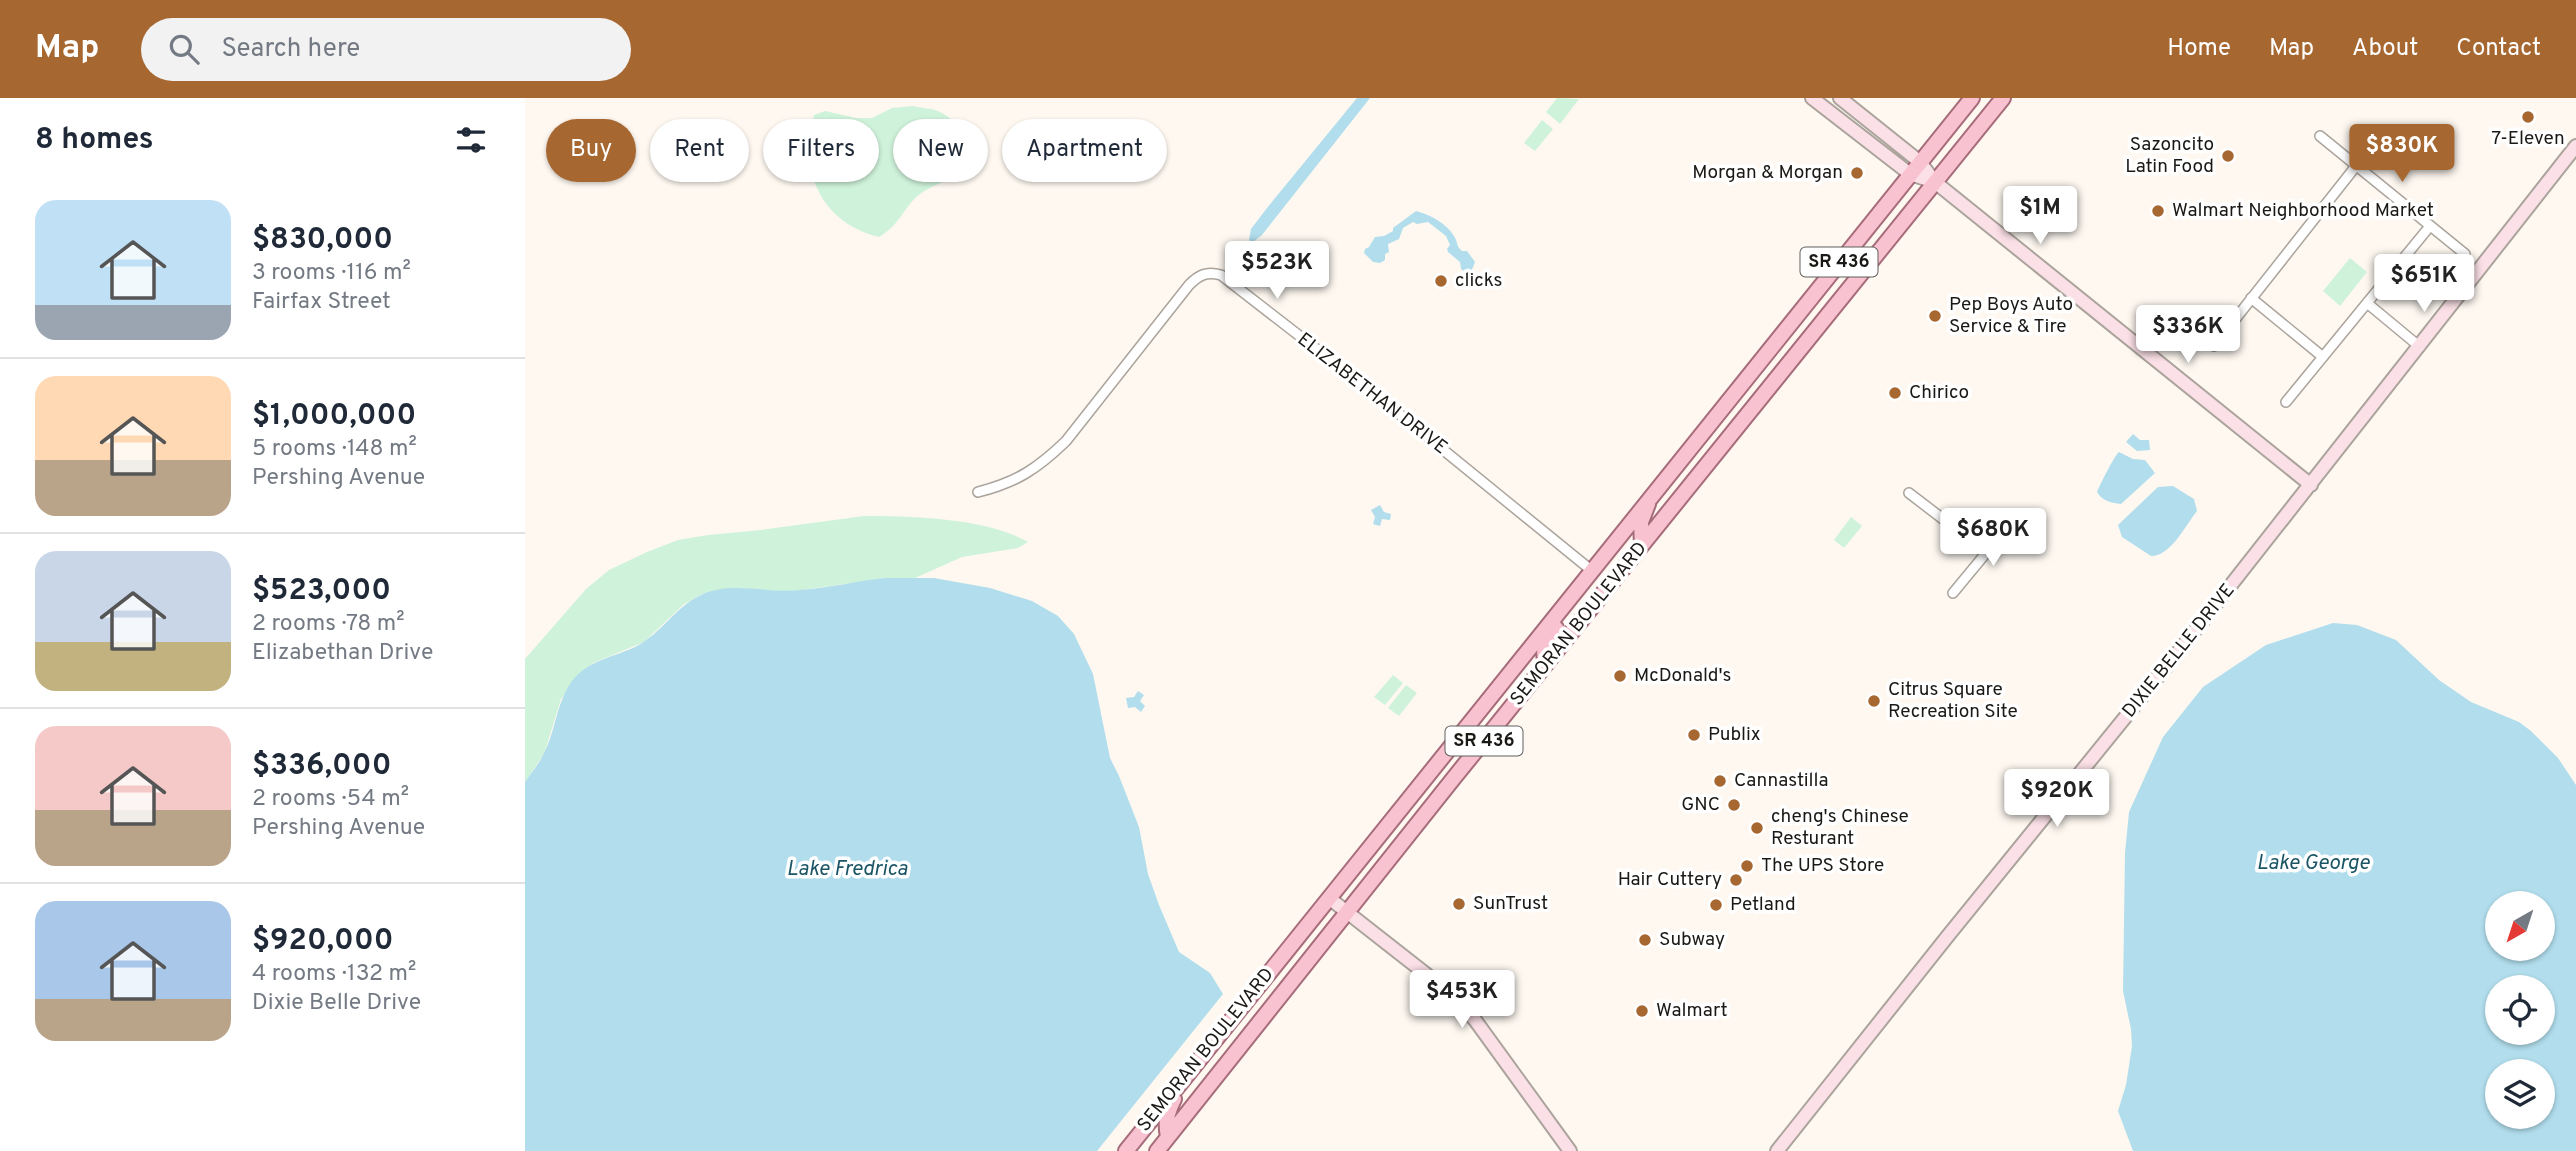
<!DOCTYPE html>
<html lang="en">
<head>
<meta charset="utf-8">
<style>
  body { margin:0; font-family:Overpass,sans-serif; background:#f2f2f3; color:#1f2937; height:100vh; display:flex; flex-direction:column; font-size:26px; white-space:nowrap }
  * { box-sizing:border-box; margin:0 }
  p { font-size:23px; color:#747a83 }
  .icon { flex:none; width:38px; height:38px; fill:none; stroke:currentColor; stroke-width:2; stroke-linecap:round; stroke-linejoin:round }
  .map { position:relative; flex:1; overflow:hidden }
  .drawer { display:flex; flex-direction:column; background:#fff; width:525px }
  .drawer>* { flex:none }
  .banner { position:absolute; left:21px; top:21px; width:665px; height:63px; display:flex; gap:14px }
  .needle { width:46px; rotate:219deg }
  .fabs { position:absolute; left:1960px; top:793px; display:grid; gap:14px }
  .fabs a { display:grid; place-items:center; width:70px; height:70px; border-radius:50%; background:#fff; box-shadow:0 2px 5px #0004; font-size:35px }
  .price { position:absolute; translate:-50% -60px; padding:0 16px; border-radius:7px; background:#fff; color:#222; font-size:23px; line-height:46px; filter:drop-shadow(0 2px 4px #0008) }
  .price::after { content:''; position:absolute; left:50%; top:42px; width:21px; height:16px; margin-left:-10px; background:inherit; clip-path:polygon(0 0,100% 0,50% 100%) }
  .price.current { background:#a76730; color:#fff }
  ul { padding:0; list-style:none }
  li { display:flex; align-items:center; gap:21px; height:175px; padding:0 35px }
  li+li { border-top:2px solid #e0e1e3 }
  li span { display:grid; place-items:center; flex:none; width:196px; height:140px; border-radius:21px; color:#555 }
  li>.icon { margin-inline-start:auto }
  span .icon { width:84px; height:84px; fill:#fffc; stroke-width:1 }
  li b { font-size:30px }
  h2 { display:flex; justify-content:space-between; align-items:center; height:84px; padding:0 35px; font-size:30px }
  .tag { padding:0 24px; border-radius:32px; background:#fff; box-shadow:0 2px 5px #0004; font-size:24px; line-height:63px }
  .tag.current { background:#a76730; color:#fff }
  header { display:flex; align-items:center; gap:42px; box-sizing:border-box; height:98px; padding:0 35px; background:#a76730; color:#fff }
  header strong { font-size:33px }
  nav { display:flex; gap:38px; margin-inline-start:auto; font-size:24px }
  .search { width:490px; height:63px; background:#f2f2f3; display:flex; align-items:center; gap:18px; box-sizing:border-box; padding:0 24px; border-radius:38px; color:#747a83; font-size:26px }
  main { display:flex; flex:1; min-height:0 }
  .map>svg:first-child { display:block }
  .green { fill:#cff2da }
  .water { fill:#b1ddec; fill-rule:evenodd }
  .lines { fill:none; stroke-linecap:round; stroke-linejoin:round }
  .street-casing { stroke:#aba49c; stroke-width:12 }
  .secondary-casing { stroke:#aba49c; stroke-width:16 }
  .primary-casing { stroke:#a76c7a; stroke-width:18 }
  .street { stroke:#fff; stroke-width:9 }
  .secondary { stroke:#fbe0e7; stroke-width:12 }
  .primary { stroke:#f8c2d0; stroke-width:14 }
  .poi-dot { fill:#a76730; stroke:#fff; stroke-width:2.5 }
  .labels { text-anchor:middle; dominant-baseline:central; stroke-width:7; stroke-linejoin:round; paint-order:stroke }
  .shield { fill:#fff; stroke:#5f5e5c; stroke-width:2 }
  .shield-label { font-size:18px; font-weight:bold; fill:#1b1916 }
  .poi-label { font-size:19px; fill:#1b1916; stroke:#fff; text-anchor:start }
  .street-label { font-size:19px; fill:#1b1916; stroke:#fff }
  .water-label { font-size:21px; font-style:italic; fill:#1b5565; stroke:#fff }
</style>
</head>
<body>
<header>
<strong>Map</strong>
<div class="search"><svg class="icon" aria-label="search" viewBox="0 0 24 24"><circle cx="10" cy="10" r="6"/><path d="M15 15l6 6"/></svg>Search here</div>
<nav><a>Home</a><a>Map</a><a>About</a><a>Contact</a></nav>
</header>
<main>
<section class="drawer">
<h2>8 homes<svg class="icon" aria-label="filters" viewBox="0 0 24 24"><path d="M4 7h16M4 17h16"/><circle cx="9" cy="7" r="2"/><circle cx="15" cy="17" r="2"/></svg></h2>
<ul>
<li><span style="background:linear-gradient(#bfe0f5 75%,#9aa5b1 0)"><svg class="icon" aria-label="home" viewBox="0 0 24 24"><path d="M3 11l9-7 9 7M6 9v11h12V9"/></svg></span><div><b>$830,000</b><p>3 rooms · 116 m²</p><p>Fairfax Street</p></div></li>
<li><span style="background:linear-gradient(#ffd9b3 60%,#b9a48a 0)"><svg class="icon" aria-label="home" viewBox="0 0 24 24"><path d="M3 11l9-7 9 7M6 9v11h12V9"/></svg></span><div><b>$1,000,000</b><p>5 rooms · 148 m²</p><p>Pershing Avenue</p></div></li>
<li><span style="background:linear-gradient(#c9d6e8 65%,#c2b280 0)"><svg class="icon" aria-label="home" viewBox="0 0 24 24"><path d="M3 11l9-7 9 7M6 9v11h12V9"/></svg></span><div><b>$523,000</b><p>2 rooms · 78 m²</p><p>Elizabethan Drive</p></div></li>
<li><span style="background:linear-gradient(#f6c9c9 60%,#b9a48a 0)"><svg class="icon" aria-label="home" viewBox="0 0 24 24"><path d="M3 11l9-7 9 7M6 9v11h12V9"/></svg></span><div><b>$336,000</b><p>2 rooms · 54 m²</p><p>Pershing Avenue</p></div></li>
<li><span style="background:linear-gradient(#a9c7e8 70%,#b9a48a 0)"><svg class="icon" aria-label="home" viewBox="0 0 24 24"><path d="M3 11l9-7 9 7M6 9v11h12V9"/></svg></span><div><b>$920,000</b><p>4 rooms · 132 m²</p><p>Dixie Belle Drive</p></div></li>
</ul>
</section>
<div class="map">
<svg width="2051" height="1053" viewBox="0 0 2051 1053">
  <rect width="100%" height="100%" fill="#fef8f1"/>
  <path class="green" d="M 1032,0 L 1054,1 L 1035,26 L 1021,14 Z
    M 388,8 C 395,10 404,10 410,12 C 435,20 450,51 433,73 C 424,84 406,87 395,96 C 379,108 376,126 354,139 C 296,125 273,73 289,17 L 300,13 L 331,20 L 347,20 L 367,10 Z
    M 1017,22 L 1028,31 L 1010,53 L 999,45 Z
    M 1825,160 L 1842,174 L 1815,208 L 1798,193 Z
    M 339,418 C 386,418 462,420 503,444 L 493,450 L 437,459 L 390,480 L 360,480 L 277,492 L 257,494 L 214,490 L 177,496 L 158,507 L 119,544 L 68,565 L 36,601 L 19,656 L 0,684 L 0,561 L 61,491 L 84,472 L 122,454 L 153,442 L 183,437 L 236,432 Z
    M 1326,419 L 1337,428 L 1319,450 L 1309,442 Z
    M 868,577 L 878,585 L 860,607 L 849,599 Z
    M 881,587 L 892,595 L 874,618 L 863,610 Z"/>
  <path class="water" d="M 832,0 L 845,0 L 737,137 L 728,144 L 724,142 L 726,131 L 742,110 Z
    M 891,113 C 906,117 921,125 929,138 C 933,144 931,148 937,153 L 942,153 L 950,164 L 946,174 L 942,175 L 936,171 L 935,164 L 923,154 L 922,151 L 925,147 L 921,138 L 903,124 L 892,126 L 888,124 L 878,130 L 874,141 L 863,146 L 864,154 L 860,156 L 860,162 L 855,165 L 848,164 L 839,155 L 840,151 L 844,149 L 850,139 L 859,138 L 868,133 L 868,130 Z
    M 1608,336 L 1615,342 L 1624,342 L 1625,352 L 1612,353 L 1601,344 Z
    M 1594,354 L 1608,361 L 1620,362 L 1630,375 L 1596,406 C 1587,405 1577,403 1572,394 C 1575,387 1589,358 1594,354 Z
    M 1648,388 L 1669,401 L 1672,413 C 1660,428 1646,458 1626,458 L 1597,439 L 1593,427 L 1633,389 Z
    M 855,407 L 859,414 L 866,416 L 865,422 L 857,421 L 855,428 L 848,426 L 850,419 L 846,412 Z
    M 360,480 L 409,480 L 465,490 L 507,503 L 533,518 L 549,536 L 568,576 L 585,660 L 594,678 L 614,729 L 623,776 L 634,807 L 654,854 L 685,875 L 698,896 L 572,1053 L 0,1053 L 0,684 C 6,675 14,666 18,657 C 31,633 31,605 47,583 C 63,562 90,559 112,548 C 136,535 150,510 174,498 C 205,482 242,496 275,492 C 303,490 332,483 360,480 Z
    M 1808,525 L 1832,527 L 1871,542 L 1914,582 L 1946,604 L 1994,624 L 2006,633 L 2033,660 L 2051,687 L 2051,1053 L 1608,1053 L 1593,1013 L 1601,987 L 1607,948 L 1606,931 L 1598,893 L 1600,755 L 1604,714 L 1638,639 L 1678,589 L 1741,547 ZM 1972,805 L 2018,805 L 2018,850 L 1972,850 ZM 1972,889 L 2018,889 L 2018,934 L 1972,934 ZM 1972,973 L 2018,973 L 2018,1018 L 1972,1018 Z
    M 613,593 L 619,597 L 615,603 L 620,608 L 616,614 L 610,609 L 603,610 L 601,600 L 609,599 Z"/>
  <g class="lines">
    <g class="street-casing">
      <path id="street" d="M 1795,38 L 1940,156
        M 1726,200 L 1798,259
        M 1842,205 L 1895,249
        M 1689,248 L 1831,68
        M 1761,304 L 1905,128
        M 453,394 C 492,384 512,371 541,343 L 664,187 C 674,177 681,173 696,177 L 852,298 L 1066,472
        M 1384,395 L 1461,454
        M 1428,495 L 1485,426"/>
    </g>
    <g class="secondary-casing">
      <path id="secondary" d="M 1287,0 L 1385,76 L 1410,84
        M 1315,0 L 1395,64 L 1410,84 L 1786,387
        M 804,800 L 929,898 L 950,922 L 1045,1053
        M 1252,1053 L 1422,839 L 1658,548 L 2051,48"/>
    </g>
    <g class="primary-casing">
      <path id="primary" d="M 1117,447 L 1116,424 L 1123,406
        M 1021,566 C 1016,550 1021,543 1031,530
        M 643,1039 C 640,1024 642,1015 649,1001
        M 601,1053 L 1447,0
        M 632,1053 L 928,681 L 1478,0"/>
    </g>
    <use href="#street" class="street"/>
    <use href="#secondary" class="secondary"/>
    <use href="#primary" class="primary"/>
  </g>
  <g class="poi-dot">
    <circle cx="2003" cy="19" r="7"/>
    <circle cx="1703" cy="58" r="7"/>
    <circle cx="1332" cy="75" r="7"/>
    <circle cx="1633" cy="113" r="7"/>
    <circle cx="916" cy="183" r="7"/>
    <circle cx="1410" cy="218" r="7"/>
    <circle cx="1370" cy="295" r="7"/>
    <circle cx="1095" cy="578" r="7"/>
    <circle cx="1349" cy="603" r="7"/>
    <circle cx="1169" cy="637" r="7"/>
    <circle cx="1195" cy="683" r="7"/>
    <circle cx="1209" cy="707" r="7"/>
    <circle cx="1232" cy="730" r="7"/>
    <circle cx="1222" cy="768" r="7"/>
    <circle cx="1211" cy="782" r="7"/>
    <circle cx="934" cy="806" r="7"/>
    <circle cx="1191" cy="807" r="7"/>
    <circle cx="1120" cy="842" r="7"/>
    <circle cx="1117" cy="913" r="7"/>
  </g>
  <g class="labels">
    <g class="shield">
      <rect x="1275.5" y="149.5" width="77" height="29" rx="5"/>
      <rect x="920.5" y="628.5" width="77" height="29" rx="5"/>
    </g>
    <g class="shield-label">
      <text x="1314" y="164">SR 436</text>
      <text x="959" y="643">SR 436</text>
    </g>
    <g class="poi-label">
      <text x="2003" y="41" text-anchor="middle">7-Eleven</text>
      <text x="1689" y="47" text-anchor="end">Sazoncito<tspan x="1689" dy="22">Latin Food</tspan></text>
      <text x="1318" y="75" text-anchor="end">Morgan &amp; Morgan</text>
      <text x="1647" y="113">Walmart Neighborhood Market</text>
      <text x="930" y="183">clicks</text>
      <text x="1424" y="207">Pep Boys Auto<tspan x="1424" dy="22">Service &amp; Tire</tspan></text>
      <text x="1384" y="295">Chirico</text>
      <text x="1109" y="578">McDonald's</text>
      <text x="1363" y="592">Citrus Square<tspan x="1363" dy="22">Recreation Site</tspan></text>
      <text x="1183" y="637">Publix</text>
      <text x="1209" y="683">Cannastilla</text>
      <text x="1195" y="707" text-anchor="end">GNC</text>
      <text x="1246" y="719">cheng's Chinese<tspan x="1246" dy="22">Resturant</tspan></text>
      <text x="1236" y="768">The UPS Store</text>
      <text x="1197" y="782" text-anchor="end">Hair Cuttery</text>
      <text x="948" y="806">SunTrust</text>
      <text x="1205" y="807">Petland</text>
      <text x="1134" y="842">Subway</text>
      <text x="1131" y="913">Walmart</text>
    </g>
    <g class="street-label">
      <text transform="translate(847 296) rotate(38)">ELIZABETHAN DRIVE</text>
      <text transform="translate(1054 526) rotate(-51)">SEMORAN BOULEVARD</text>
      <text transform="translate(1654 553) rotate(-51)">DIXIE BELLE DRIVE</text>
      <text transform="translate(681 952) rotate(-51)">SEMORAN BOULEVARD</text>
    </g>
    <g class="water-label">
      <text x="1788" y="765">Lake George</text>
      <text x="322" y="771">Lake Fredrica</text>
    </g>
  </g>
</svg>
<div class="fabs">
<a><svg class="needle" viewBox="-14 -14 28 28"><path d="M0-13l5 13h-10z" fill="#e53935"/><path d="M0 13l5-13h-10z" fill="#747a83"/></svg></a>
<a><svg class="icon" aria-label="locate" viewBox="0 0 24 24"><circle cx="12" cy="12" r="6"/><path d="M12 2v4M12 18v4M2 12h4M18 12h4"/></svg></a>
<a><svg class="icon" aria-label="layers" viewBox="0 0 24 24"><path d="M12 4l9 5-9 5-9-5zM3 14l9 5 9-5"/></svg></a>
</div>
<b class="price current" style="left:1877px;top:86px">$830K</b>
<b class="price" style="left:1515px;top:148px">$1M</b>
<b class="price" style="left:752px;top:203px">$523K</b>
<b class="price" style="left:1899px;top:216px">$651K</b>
<b class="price" style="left:1663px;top:267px">$336K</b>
<b class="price" style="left:1468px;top:470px">$680K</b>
<b class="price" style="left:1532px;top:731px">$920K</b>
<b class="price" style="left:937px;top:932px">$453K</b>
<div class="banner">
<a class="tag current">Buy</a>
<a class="tag">Rent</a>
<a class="tag">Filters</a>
<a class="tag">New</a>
<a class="tag">Apartment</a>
</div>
</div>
</main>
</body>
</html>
